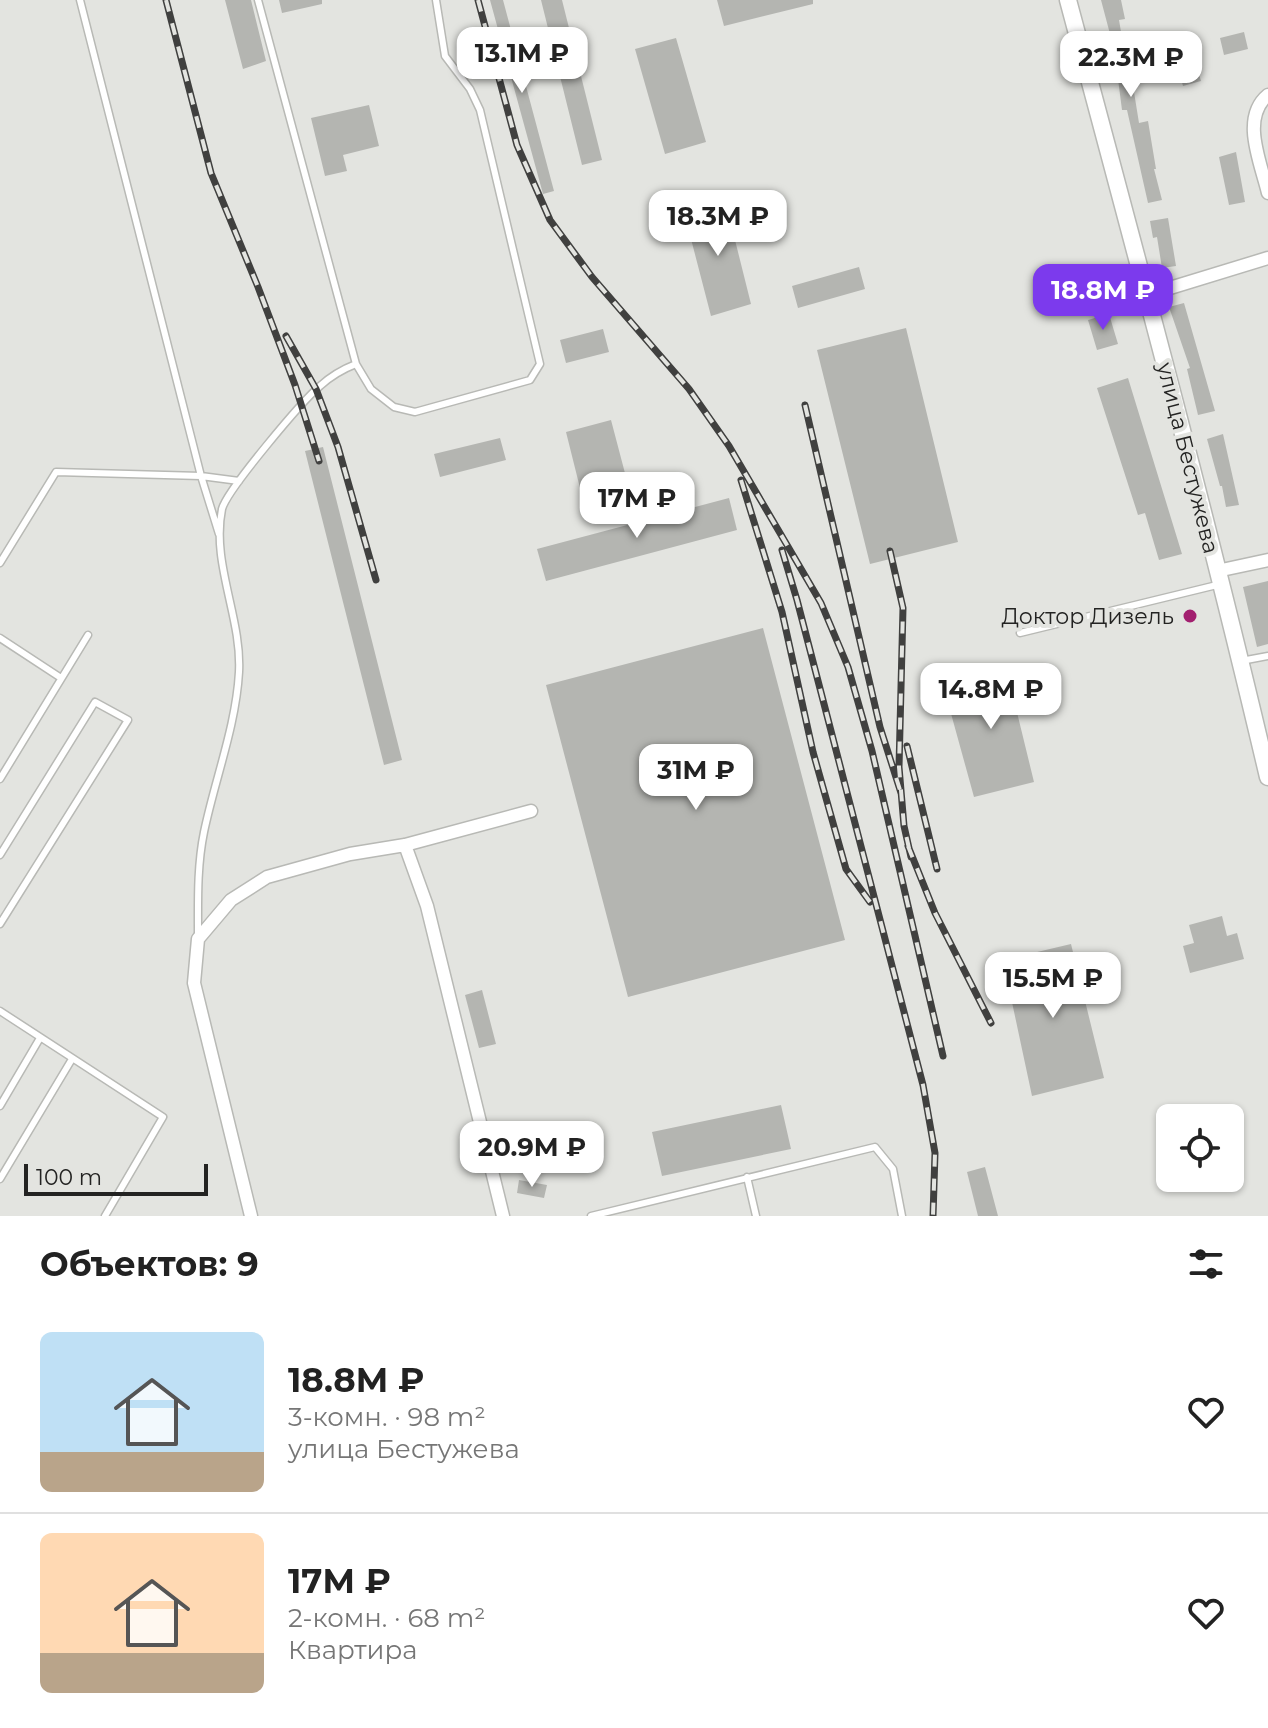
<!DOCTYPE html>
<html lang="ru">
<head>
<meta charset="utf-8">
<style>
  body { margin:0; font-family:Montserrat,sans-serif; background:#f2f2f2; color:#222; height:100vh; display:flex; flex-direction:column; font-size:30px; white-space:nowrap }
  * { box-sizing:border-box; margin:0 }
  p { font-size:26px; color:#767676 }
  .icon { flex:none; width:44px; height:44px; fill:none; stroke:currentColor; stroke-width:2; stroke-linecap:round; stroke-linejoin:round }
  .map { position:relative; height:1216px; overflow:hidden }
  .details { display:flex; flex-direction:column; background:#fff; flex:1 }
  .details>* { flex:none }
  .buttons { position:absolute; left:1156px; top:1104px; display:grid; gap:16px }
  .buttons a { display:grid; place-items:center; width:88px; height:88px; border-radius:12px; background:#fff; box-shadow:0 2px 6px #0004; font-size:40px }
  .scale { position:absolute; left:24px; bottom:20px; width:184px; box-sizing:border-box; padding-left:8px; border:4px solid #232322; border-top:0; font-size:22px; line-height:28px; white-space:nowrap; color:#232322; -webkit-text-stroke:6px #e3e4e0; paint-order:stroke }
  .price { position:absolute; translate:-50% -68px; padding:0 18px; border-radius:16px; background:#fff; color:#222; font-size:26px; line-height:52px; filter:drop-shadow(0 2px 4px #0008) }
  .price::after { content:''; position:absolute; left:50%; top:48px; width:24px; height:18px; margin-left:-12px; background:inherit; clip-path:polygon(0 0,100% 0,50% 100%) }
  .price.active { background:#7c3aed; color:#fff }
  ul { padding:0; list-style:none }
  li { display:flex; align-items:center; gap:24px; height:200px; padding:0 40px }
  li+li { border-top:2px solid #e0e0e0 }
  li span { display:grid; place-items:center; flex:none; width:224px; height:160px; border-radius:12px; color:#555 }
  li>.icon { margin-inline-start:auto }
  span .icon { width:96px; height:96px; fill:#fffc; stroke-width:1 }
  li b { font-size:34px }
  h2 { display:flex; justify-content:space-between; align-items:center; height:96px; padding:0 40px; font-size:34px }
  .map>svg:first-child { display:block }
  .building { fill:#b4b5b1 }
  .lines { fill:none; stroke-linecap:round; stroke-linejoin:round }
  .service-casing { stroke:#b8b9b5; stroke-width:9 }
  .minor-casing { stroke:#b8b9b5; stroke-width:15 }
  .tertiary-casing { stroke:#b8b9b5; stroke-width:19 }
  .service { stroke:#fff; stroke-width:6 }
  .minor { stroke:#fff; stroke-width:12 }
  .tertiary { stroke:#fff; stroke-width:16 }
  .rail-casing { stroke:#40403f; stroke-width:7 }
  .rail { stroke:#e3e4e0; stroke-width:4; stroke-dasharray:12; stroke-linecap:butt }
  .poi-dot { fill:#a21f6f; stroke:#e3e4e0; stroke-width:3 }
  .labels { text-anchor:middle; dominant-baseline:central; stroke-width:8; stroke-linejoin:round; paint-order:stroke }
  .street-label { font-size:22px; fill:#232322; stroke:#e3e4e0 }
  .poi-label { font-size:22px; fill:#232322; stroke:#e3e4e0; text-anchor:end }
</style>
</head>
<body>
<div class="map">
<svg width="1268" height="1216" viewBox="0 0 1268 1216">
  <rect width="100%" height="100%" fill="#e3e4e0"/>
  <path class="building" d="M 225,0 L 251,0 L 266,61 L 243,69 Z
    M 279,0 L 322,0 L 322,4 L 282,13 Z
    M 490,0 L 503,0 L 554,191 L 543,194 Z
    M 541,0 L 562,0 L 602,160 L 582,165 Z
    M 717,0 L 813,0 L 813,4 L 724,26 Z
    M 1101,0 L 1121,0 L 1125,19 L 1119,20 L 1126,61 L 1129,61 L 1139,123 L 1148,121 L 1156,169 L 1154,169 L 1162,200 L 1148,203 L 1127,110 L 1122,110 L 1118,79 L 1115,79 L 1105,35 L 1110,34 Z
    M 1244,32 L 1248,49 L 1224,55 L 1220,38 Z
    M 676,38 L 706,142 L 665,154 L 635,49 Z
    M 1196,64 L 1201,81 L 1183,86 L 1178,68 Z
    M 369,105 L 379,146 L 343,155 L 347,171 L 325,176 L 311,118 Z
    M 1236,152 L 1245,202 L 1229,205 L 1219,157 Z
    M 725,200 L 751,304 L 711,316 L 684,212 Z
    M 1168,218 L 1176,266 L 1162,268 L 1157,237 L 1153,238 L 1150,221 Z
    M 859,267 L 865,289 L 798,308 L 792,286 Z
    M 1184,303 L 1215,411 L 1198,415 L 1187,369 L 1190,368 L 1169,307 Z
    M 1109,314 L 1118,344 L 1097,350 L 1088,320 Z
    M 906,328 L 958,542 L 870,564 L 817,350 Z
    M 603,329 L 609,352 L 566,363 L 560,340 Z
    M 1128,378 L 1182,554 L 1159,560 L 1145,513 L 1138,515 L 1097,388 Z
    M 611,420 L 626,477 L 580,488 L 566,432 Z
    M 1223,434 L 1239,505 L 1226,507 L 1222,486 L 1220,486 L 1207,439 Z
    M 500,438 L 506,460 L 440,477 L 434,454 Z
    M 323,447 L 402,760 L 384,765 L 305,451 Z
    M 729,498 L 737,530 L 546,581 L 537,549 Z
    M 1268,581 L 1268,644 L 1257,647 L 1243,587 Z
    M 763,628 L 845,940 L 628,997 L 546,685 Z
    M 948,668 L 954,694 L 974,689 L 971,680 L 1012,671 L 1013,677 L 1031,673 L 1035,690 L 1013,696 L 1034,782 L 974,797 L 939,670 Z
    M 1222,916 L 1227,936 L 1237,933 L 1244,959 L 1190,973 L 1183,946 L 1194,943 L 1189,925 Z
    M 1071,944 L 1104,1078 L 1032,1096 L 1003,960 Z
    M 482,990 L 496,1044 L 479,1048 L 465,995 Z
    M 781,1105 L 791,1149 L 662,1176 L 652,1132 Z
    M 985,1167 L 998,1216 L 978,1216 L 967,1172 Z
    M 519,1180 L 547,1185 L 544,1198 L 517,1193 Z"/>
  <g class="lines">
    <g class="service-casing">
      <path id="service" d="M 80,0 L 201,476 L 219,534
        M 258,0 L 356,364 L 371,389 L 394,407 L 415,412 L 530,380 L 540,364 L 480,110 L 470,89 L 445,56 L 436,0
        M 0,563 L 56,472 L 201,476 L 239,481
        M 1020,633 L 1221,584
        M 0,638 L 61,678
        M 1241,661 L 1268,656
        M 0,779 L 88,635
        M 0,855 L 95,702 L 128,720 L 0,924
        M 198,935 C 198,901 197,866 204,832 C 215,779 236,726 239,672 C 242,618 211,563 222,509 C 227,490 302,401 320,386 C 331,376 343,369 356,364
        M 0,1011 L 163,1117 L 105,1216
        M 0,1106 L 40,1038
        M 747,1177 L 756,1216
        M 0,1179 L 72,1059
        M 591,1216 L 875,1147 L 893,1169 L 902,1216"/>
    </g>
    <g class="minor-casing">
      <path id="minor" d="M 1268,95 C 1240,118 1261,163 1268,193
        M 1147,295 L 1268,258
        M 1217,571 L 1268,560
        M 405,845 L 427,906 L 503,1216
        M 251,1216 L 194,983 L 198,939 L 231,900 L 267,877 L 350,854 L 405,845 L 531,811"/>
    </g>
    <g class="tertiary-casing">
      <path id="tertiary" d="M 1068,0 C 1137,258 1207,517 1268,777"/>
    </g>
    <use href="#service" class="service"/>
    <use href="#minor" class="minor"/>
    <use href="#tertiary" class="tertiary"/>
    <g class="rail-casing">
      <path id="rail" d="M 166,0 L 211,173 L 258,287 L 295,385 L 319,461
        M 478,0 L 517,145 L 550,220 L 592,277 L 689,389 L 729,446 L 821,603 L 848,667 L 872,751 L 943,1056
        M 286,336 L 316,389 L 338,447 L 376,580
        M 805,405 L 880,727 L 901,793
        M 741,480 L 782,612 L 813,752 L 846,869 L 870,902
        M 782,550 L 797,600 L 923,1085 L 935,1153 L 933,1216
        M 890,551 L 903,608 L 899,767 L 904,826 L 911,857
        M 907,746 L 937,869
        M 908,846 L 935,913 L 991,1023"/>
    </g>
    <use href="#rail" class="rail"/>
  </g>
  <circle class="poi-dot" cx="1190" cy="616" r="8"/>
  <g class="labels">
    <g class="street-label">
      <text transform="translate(1188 458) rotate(76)">улица Бестужева</text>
    </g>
    <g class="poi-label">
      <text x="1174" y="616">Доктор Дизель</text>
    </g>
  </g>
</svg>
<div class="buttons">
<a><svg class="icon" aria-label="locate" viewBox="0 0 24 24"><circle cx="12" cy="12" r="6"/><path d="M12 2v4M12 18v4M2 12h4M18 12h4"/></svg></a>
</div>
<div class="scale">100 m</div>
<b class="price" style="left:522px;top:95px">13.1M ₽</b>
<b class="price" style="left:1131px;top:99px">22.3M ₽</b>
<b class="price" style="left:718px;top:258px">18.3M ₽</b>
<b class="price active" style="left:1103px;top:332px">18.8M ₽</b>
<b class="price" style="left:637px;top:540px">17M ₽</b>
<b class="price" style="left:991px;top:731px">14.8M ₽</b>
<b class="price" style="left:696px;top:812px">31M ₽</b>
<b class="price" style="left:1053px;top:1020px">15.5M ₽</b>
<b class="price" style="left:532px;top:1189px">20.9M ₽</b>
</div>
<section class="details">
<h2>Объектов: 9<svg class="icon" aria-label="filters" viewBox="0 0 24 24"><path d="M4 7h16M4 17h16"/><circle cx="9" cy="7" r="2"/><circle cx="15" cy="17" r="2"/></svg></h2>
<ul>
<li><span style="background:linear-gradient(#bfe0f5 75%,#b9a48a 0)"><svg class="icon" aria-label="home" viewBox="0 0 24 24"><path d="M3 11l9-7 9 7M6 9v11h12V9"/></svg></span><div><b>18.8M ₽</b><p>3-комн. · 98 m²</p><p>улица Бестужева</p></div><svg class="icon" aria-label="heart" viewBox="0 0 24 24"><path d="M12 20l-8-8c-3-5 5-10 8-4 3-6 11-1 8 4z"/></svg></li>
<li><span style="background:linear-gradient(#ffd9b3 75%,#b9a48a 0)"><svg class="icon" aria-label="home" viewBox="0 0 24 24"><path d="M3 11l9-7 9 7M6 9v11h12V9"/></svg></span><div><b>17M ₽</b><p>2-комн. · 68 m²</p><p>Квартира</p></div><svg class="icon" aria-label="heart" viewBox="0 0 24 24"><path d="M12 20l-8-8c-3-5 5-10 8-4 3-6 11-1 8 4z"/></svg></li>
</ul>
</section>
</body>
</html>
